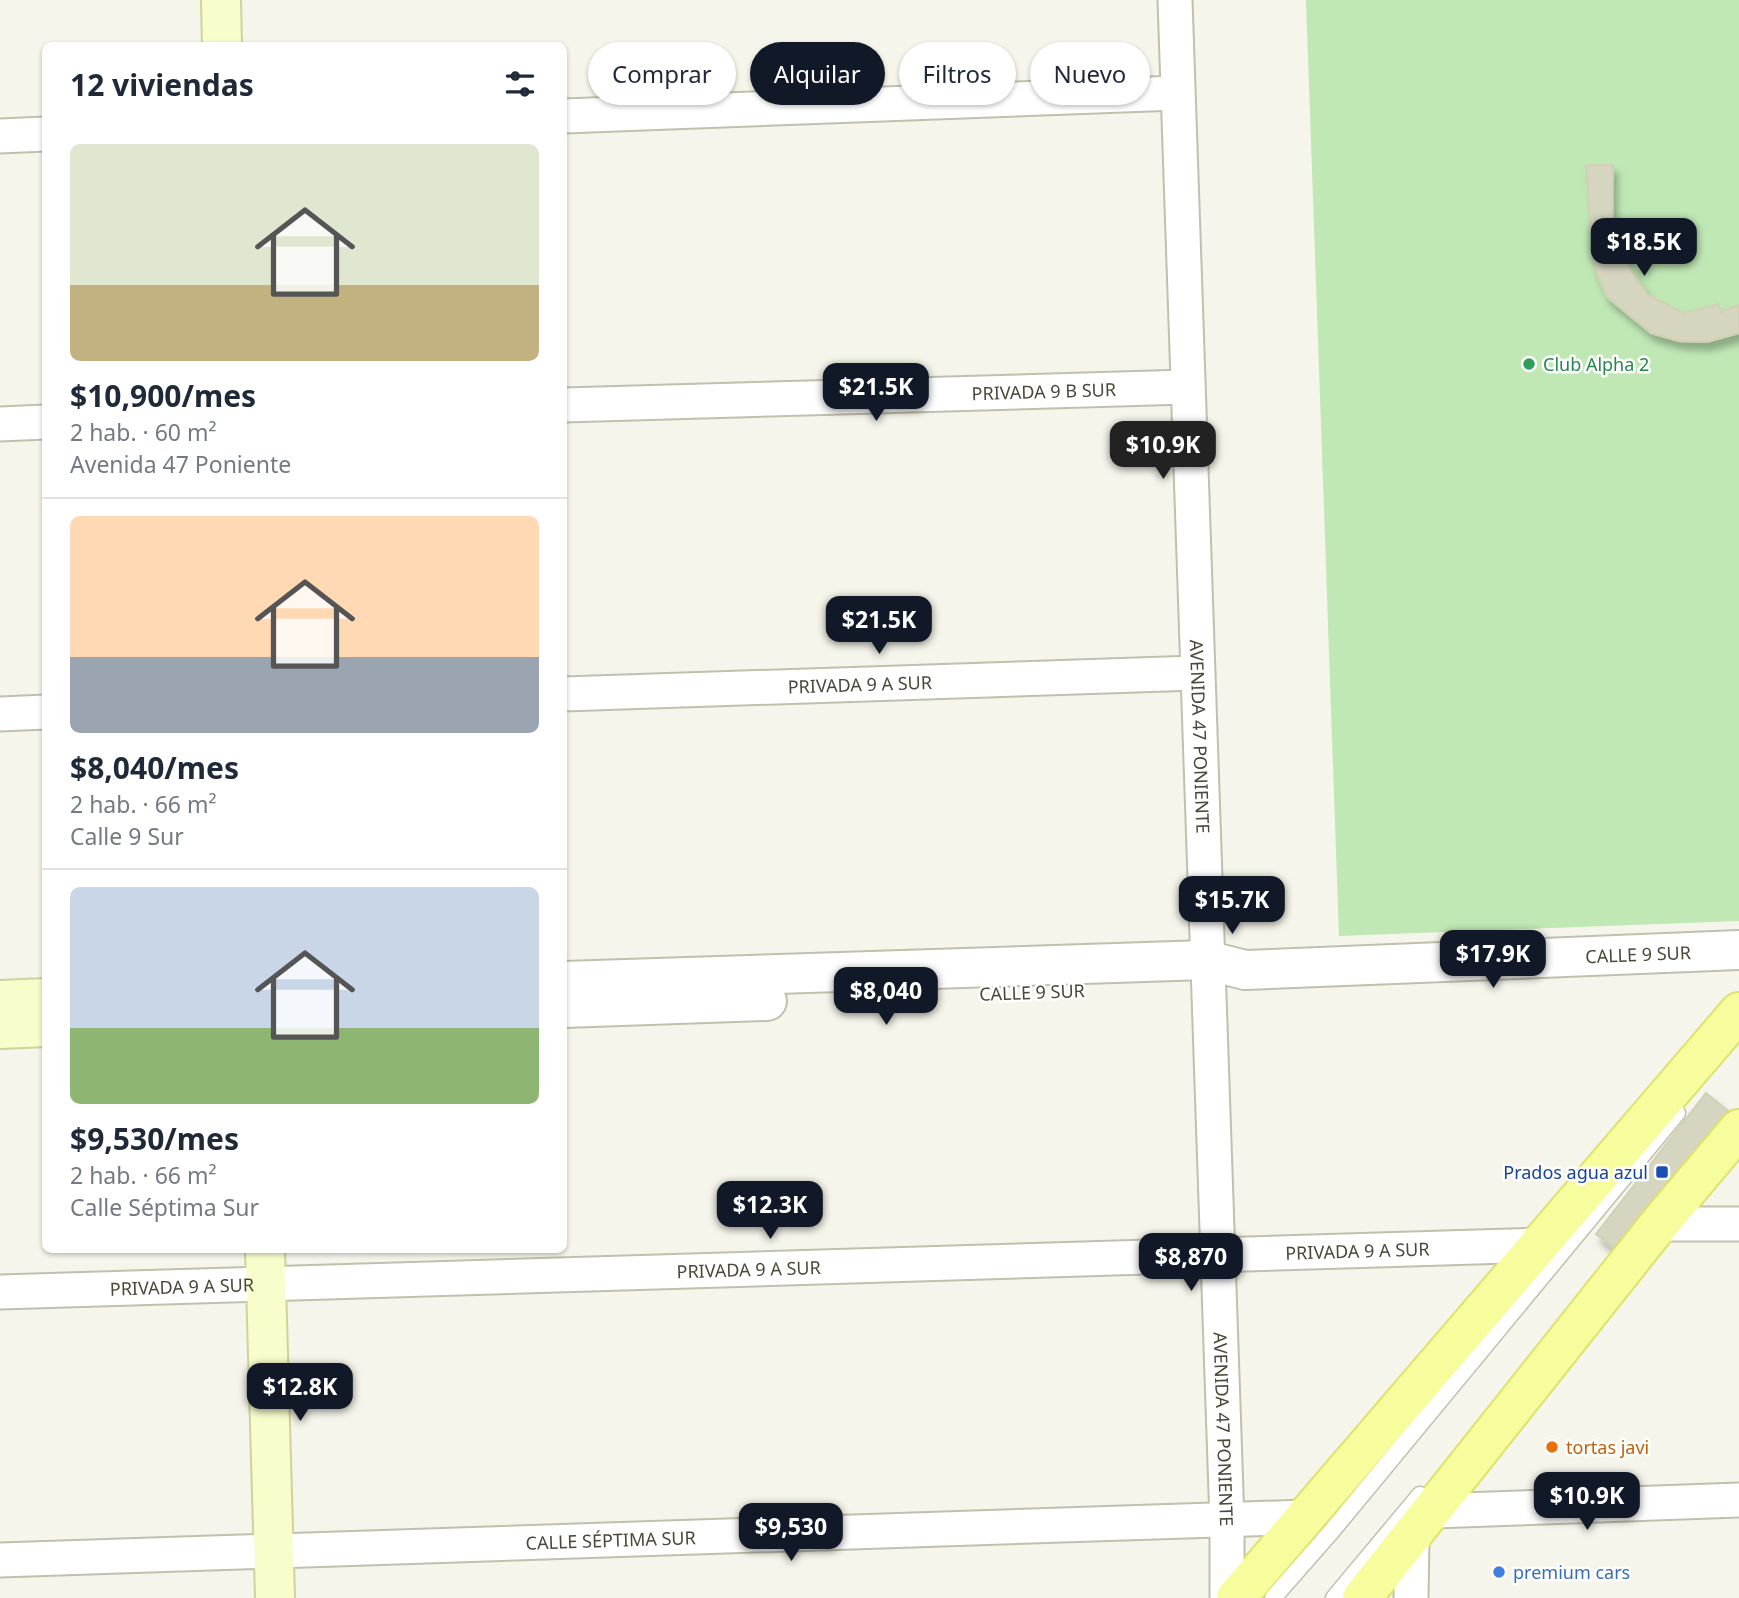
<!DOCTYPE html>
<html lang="es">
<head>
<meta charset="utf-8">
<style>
  body { margin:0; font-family:"Noto Sans",sans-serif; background:#f2f2f3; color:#1f2937; height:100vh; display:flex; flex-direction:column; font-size:26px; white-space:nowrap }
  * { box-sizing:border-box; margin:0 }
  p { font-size:23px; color:#747a83 }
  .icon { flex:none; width:38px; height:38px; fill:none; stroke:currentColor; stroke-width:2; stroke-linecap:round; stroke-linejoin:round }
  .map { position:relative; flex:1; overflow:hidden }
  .sheet { position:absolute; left:42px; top:42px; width:525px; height:1211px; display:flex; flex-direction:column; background:#fff; border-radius:10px; box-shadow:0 2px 5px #0004 }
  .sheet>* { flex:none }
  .hud { position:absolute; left:588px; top:42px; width:665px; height:63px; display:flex; gap:14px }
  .price { position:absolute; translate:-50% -60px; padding:0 16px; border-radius:14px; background:#111827; color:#fff; font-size:23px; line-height:46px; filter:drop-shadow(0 2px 4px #0008) }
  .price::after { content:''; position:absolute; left:50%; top:42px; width:21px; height:16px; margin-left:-10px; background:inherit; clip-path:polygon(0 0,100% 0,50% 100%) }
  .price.current { background:#222; color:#fff }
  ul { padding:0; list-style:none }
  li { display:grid; align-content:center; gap:14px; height:371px; padding:0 28px }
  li+li { border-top:2px solid #e0e1e3 }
  li span { display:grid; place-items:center; height:217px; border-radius:10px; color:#555 }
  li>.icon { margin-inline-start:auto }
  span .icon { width:126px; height:126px; fill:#fffc; stroke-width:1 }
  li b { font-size:30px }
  h2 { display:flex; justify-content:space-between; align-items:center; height:84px; padding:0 28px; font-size:30px }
  .pill { padding:0 24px; border-radius:32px; background:#fff; box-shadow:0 2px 5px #0004; font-size:24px; line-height:63px }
  .pill.current { background:#111827; color:#fff }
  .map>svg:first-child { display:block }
  .green { fill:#c0e8b5 }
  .building { fill:#d6d5c0; stroke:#d1d0b4; stroke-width:2; filter:url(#shadow) }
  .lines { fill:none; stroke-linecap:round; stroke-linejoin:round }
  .service-casing { stroke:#c0c0ad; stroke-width:19 }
  .minor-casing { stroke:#c0c0ad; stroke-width:37 }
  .tertiary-casing { stroke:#c0c0ad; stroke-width:42 }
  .secondary-casing { stroke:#cfd39b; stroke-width:42 }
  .primary-casing { stroke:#dde26c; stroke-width:42 }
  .service { stroke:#fff; stroke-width:16 }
  .minor { stroke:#fff; stroke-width:33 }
  .tertiary { stroke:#fff; stroke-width:38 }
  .secondary { stroke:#f9fdcc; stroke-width:38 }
  .primary { stroke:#f7fc9d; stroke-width:38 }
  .leisure-dot { fill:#2e9e5b; stroke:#fff; stroke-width:2.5 }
  .transit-dot { fill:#1a4fb4; stroke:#fff; stroke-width:2.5 }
  .food-dot { fill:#e8710a; stroke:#fff; stroke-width:2.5 }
  .shop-dot { fill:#3f7fe0; stroke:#fff; stroke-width:2.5 }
  .labels { text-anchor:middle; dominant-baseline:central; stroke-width:5; stroke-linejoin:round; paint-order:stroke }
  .leisure-label { font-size:18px; fill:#27864d; stroke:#fff; text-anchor:start }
  .street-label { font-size:18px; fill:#494839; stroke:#fff }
  .transit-label { font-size:18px; fill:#164399; stroke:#fff; text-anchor:end }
  .food-label { font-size:18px; fill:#c56008; stroke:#fff; text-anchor:start }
  .shop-label { font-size:18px; fill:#366cbe; stroke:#fff; text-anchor:start }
</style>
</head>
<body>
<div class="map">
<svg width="1739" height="1598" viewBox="0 0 1739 1598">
  <defs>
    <filter id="shadow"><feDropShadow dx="4.5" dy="8" stdDeviation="3.5" flood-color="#0004"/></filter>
  </defs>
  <rect width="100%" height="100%" fill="#f5f5eb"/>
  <path class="green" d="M 1306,0 L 1739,0 L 1739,921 L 1339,936 Z"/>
  <path class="building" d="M 1586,165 L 1613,165 L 1612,239 L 1620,238 L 1624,260 L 1648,295 L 1683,313 L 1718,304 L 1721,312 L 1739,305 L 1739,333 L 1707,342 L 1679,341 L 1651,333 L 1607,297 L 1594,267 Z
    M 1706,1093 L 1728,1111 L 1618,1251 L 1596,1234 Z"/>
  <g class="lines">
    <g class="service-casing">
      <path id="service" d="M 1273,1598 L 1331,1532 L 1677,1113
        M 1334,1598 L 1420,1495"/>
    </g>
    <g class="minor-casing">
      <g id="minor">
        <path id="s1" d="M 1175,0 L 1227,1522 L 1227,1598"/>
        <path d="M 564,116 L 1177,93"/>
        <path d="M 0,136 L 46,134"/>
        <path id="s2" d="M 564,405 L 1187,387"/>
        <path d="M 0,424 L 46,422"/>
        <path id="s3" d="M 564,694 L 1196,673"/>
        <path d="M 0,714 L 46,712"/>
        <path d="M 1659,1224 L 1739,1224"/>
        <path id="s4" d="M 0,1292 L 1541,1245"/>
        <path d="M 1434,1511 L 1739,1500"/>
        <path id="s5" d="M 0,1560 L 1306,1517"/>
        <path d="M 1411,1598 L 1412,1539"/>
      </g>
    </g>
    <g class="tertiary-casing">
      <g id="tertiary">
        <path id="s6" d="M 564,981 L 1206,960 L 1245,970 L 1739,950"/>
        <path d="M 564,1008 L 767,1001"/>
      </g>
    </g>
    <g class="secondary-casing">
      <path id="secondary" d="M 221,0 L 222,46
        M 0,1000 L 46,998
        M 0,1029 L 46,1027
        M 265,1250 L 275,1598"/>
    </g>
    <g class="primary-casing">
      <path id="primary" d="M 1236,1598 L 1739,1012
        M 1362,1598 L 1659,1224 L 1739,1129"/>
    </g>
    <use href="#service" class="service"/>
    <use href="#minor" class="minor"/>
    <use href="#tertiary" class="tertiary"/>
    <use href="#secondary" class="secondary"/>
    <use href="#primary" class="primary"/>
  </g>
  <circle class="leisure-dot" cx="1529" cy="364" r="7"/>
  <rect class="transit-dot" x="1655" y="1165" width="14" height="14" rx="3.5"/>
  <circle class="food-dot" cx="1552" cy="1447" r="7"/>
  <circle class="shop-dot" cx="1499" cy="1572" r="7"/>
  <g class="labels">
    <g class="leisure-label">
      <text x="1543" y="364">Club Alpha 2</text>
    </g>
    <g class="street-label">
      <text stroke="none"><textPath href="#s2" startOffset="480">PRIVADA 9 B SUR</textPath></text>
      <text stroke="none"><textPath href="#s3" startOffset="296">PRIVADA 9 A SUR</textPath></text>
      <text stroke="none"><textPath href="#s1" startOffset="737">AVENIDA 47 PONIENTE</textPath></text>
      <text stroke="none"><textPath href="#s6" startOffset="1076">CALLE 9 SUR</textPath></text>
      <text transform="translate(1032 992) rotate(-2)">CALLE 9 SUR</text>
      <text stroke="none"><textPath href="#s4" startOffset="1358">PRIVADA 9 A SUR</textPath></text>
      <text stroke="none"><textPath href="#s4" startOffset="749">PRIVADA 9 A SUR</textPath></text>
      <text stroke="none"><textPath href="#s4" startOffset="182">PRIVADA 9 A SUR</textPath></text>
      <text stroke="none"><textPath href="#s1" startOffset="1430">AVENIDA 47 PONIENTE</textPath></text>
      <text stroke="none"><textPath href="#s5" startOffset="611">CALLE SÉPTIMA SUR</textPath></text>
    </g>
    <g class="transit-label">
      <text x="1648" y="1172">Prados agua azul</text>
    </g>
    <g class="food-label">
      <text x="1566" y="1447">tortas javi</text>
    </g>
    <g class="shop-label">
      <text x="1513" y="1572">premium cars</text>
    </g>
  </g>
</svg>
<b class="price" style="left:1644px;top:278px">$18.5K</b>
<b class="price" style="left:876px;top:423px">$21.5K</b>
<b class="price current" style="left:1163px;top:481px">$10.9K</b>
<b class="price" style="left:879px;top:656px">$21.5K</b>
<b class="price" style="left:1232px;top:936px">$15.7K</b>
<b class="price" style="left:1493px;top:990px">$17.9K</b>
<b class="price" style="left:886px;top:1027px">$8,040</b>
<b class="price" style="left:770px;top:1241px">$12.3K</b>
<b class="price" style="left:1191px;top:1293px">$8,870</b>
<b class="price" style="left:300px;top:1423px">$12.8K</b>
<b class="price" style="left:1587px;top:1532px">$10.9K</b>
<b class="price" style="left:791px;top:1563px">$9,530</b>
<div class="hud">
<a class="pill">Comprar</a>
<a class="pill current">Alquilar</a>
<a class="pill">Filtros</a>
<a class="pill">Nuevo</a>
</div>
<section class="sheet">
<h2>12 viviendas<svg class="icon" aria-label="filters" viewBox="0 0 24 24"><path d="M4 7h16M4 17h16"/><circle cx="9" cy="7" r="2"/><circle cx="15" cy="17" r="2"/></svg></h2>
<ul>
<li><span style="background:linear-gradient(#dfe7d0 65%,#c2b280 0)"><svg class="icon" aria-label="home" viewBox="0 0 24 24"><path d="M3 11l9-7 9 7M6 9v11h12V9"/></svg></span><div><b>$10,900/mes</b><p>2 hab. · 60 m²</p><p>Avenida 47 Poniente</p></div></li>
<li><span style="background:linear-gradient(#ffd9b3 65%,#9aa5b1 0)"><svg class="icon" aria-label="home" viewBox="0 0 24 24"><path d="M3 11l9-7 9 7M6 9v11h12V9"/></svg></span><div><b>$8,040/mes</b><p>2 hab. · 66 m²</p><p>Calle 9 Sur</p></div></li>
<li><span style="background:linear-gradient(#c9d6e8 65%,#8fb573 0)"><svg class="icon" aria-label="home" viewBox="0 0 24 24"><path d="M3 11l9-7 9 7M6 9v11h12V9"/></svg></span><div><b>$9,530/mes</b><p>2 hab. · 66 m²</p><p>Calle Séptima Sur</p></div></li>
</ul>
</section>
</div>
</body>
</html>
